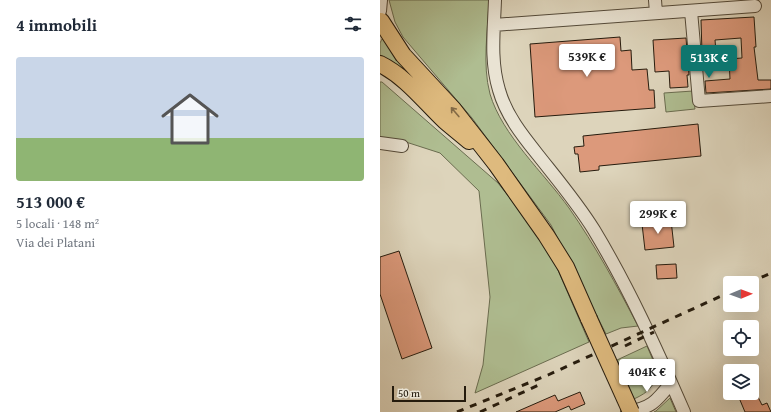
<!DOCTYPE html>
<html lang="it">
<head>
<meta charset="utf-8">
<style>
  body { margin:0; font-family:"Gentium Book Plus",serif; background:#f6f6f7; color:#1f2937; height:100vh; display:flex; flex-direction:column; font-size:15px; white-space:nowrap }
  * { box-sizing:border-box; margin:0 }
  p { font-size:13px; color:#747a83 }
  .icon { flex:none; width:22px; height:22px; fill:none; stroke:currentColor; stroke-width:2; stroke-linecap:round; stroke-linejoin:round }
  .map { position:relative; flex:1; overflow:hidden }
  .side { display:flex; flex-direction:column; background:#fff; width:380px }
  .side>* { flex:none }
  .needle { width:26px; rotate:89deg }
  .controls { position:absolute; left:343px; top:276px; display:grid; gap:8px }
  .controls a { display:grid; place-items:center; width:36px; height:36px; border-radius:4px; background:#fff; box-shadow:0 4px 16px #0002; font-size:20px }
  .scale { position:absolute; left:12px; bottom:10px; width:74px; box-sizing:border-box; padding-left:4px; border:2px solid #251b0d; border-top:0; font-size:11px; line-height:14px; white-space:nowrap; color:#251b0d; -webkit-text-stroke:3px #e9e3d3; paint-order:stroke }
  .price { position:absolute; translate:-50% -34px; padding:0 9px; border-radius:4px; background:#fff; color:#222; font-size:13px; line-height:26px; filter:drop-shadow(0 1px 2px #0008) }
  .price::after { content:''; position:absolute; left:50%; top:24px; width:12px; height:9px; margin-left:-6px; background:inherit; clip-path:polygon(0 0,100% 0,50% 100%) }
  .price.on { background:#0f766e; color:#fff }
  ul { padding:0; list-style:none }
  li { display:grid; align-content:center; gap:8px; height:212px; padding:0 16px }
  li span { display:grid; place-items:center; height:124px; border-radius:4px; color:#555 }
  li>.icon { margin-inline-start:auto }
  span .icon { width:72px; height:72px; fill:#fffc; stroke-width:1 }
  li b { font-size:17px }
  h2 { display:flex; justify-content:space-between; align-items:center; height:48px; padding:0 16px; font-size:17px }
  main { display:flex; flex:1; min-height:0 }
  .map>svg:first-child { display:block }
  .green { fill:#afbd91; stroke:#6a6c4f }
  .building { fill:#dc997b; stroke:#251b0d }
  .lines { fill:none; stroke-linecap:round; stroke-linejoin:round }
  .minor-casing { stroke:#534938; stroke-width:14 }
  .major-casing { stroke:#251b0d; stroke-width:18 }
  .minor { stroke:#e9e3d3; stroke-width:12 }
  .major { stroke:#deba7e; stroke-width:16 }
  .rail { stroke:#251b0d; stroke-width:3; stroke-dasharray:7 7; stroke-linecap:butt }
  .major-bridge-casing { stroke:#251b0d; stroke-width:18; stroke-linecap:butt }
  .major-bridge { stroke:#deba7e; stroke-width:16 }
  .oneway { stroke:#826a46 }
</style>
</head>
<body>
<main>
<section class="side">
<h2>4 immobili<svg class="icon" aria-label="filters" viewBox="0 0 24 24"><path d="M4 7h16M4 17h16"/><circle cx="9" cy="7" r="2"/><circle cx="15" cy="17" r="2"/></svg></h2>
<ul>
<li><span style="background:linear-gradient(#c9d6e8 65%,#8fb573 0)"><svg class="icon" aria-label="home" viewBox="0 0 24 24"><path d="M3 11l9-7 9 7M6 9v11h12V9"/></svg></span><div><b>513 000 €</b><p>5 locali · 148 m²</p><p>Via dei Platani</p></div></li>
</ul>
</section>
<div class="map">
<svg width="391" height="412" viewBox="0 0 391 412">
  <rect width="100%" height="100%" fill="#ddd4bb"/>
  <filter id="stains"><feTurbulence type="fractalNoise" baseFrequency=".005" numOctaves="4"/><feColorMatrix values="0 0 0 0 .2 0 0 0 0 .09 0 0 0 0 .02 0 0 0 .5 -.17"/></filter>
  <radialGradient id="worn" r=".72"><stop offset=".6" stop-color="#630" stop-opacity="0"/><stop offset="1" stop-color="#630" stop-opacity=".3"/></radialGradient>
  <path class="green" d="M 9,0 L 109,0 C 108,30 102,64 110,94 C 122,135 164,173 189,208 C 215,245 237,286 258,326 L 241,328 L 226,334 L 171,225 L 92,118 L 23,37 L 15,22 Z
    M 2,39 L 4,40 L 69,115 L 16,64 L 0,55 L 0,43 Z
    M 0,82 L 2,82 L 118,183 L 148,221 L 174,261 L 209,342 L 95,393 L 103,365 L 110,297 L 99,191 L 60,153 L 29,143 L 0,138 Z
    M 313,91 L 315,109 L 286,112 L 284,93 Z
    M 267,346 L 278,372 C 273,387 269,392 254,399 L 237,360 Z
    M 290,398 L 296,412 L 274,412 L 276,411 Z"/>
  <path class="building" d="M 374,17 L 376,47 L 374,47 L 378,80 L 391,80 L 391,89 L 326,93 L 325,81 L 350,79 L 349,59 L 362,58 L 361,38 L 335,40 L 336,52 L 322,53 L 321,20 Z
    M 240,37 L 241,51 L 251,50 L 252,70 L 267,69 L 269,90 L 274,90 L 275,108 L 155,117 L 150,44 Z
    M 306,38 L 309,75 L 307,75 L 308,87 L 290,88 L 289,71 L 275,72 L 273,40 Z
    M 318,124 L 321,156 L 219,166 L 219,170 L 200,172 L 198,154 L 195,154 L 194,147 L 204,146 L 203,136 Z
    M 291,220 L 294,247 L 265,250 L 262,224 Z
    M 19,251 L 52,348 L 22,359 L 0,294 L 0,257 Z
    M 296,264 L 297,278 L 277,279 L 276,265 Z
    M 200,392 L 205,404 L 191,410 L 189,406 L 175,412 L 136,412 L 175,395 L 178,401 Z
    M 357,393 L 376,393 L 382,405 L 387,403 L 391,412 L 365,412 Z"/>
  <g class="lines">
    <g class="minor-casing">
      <path id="minor" d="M 115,0 C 114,30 110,61 119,90 C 126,115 142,135 158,155 C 177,179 198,204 214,230 C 249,288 277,350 304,412
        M 275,0 L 276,13
        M 0,11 L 1,0
        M 311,11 L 319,101 L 391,96
        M 114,25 L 375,6
        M 0,143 L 22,146
        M 247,412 C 271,408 276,402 291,383"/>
    </g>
    <g class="major-casing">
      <path id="major" d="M 1,21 L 23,55 L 73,109 L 116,164 L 166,235 L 186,267 L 209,319
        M 0,64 C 26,77 44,101 65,121 C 73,128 81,134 89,141"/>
    </g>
    <use href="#minor" class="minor"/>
    <use href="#major" class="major"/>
    <path class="rail" d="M 369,283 L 391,273
      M 245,346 L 274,332
      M 77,412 L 168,375 L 350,292
      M 100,412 L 161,384"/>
    <g class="major-bridge-casing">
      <path id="major-bridge" d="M 209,319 L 251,412"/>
    </g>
    <use href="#major-bridge" class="major-bridge"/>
  </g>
  <defs><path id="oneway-shaft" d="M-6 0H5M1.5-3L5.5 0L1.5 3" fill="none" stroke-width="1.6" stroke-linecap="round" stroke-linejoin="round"/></defs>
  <use class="oneway" href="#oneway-shaft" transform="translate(75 112) rotate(-130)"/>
  <rect width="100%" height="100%" filter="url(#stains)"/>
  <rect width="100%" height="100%" fill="url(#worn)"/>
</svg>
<div class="controls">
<a><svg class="needle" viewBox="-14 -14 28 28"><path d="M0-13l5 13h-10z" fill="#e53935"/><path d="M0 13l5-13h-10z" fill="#747a83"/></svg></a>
<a><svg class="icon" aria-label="locate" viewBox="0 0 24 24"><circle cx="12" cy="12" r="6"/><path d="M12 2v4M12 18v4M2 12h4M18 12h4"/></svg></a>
<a><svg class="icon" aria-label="layers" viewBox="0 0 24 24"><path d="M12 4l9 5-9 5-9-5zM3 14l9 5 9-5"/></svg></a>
</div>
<div class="scale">50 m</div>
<b class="price" style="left:207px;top:78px">539K €</b>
<b class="price on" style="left:329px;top:79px">513K €</b>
<b class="price" style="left:278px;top:235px">299K €</b>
<b class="price" style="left:267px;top:393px">404K €</b>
</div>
</main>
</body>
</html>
